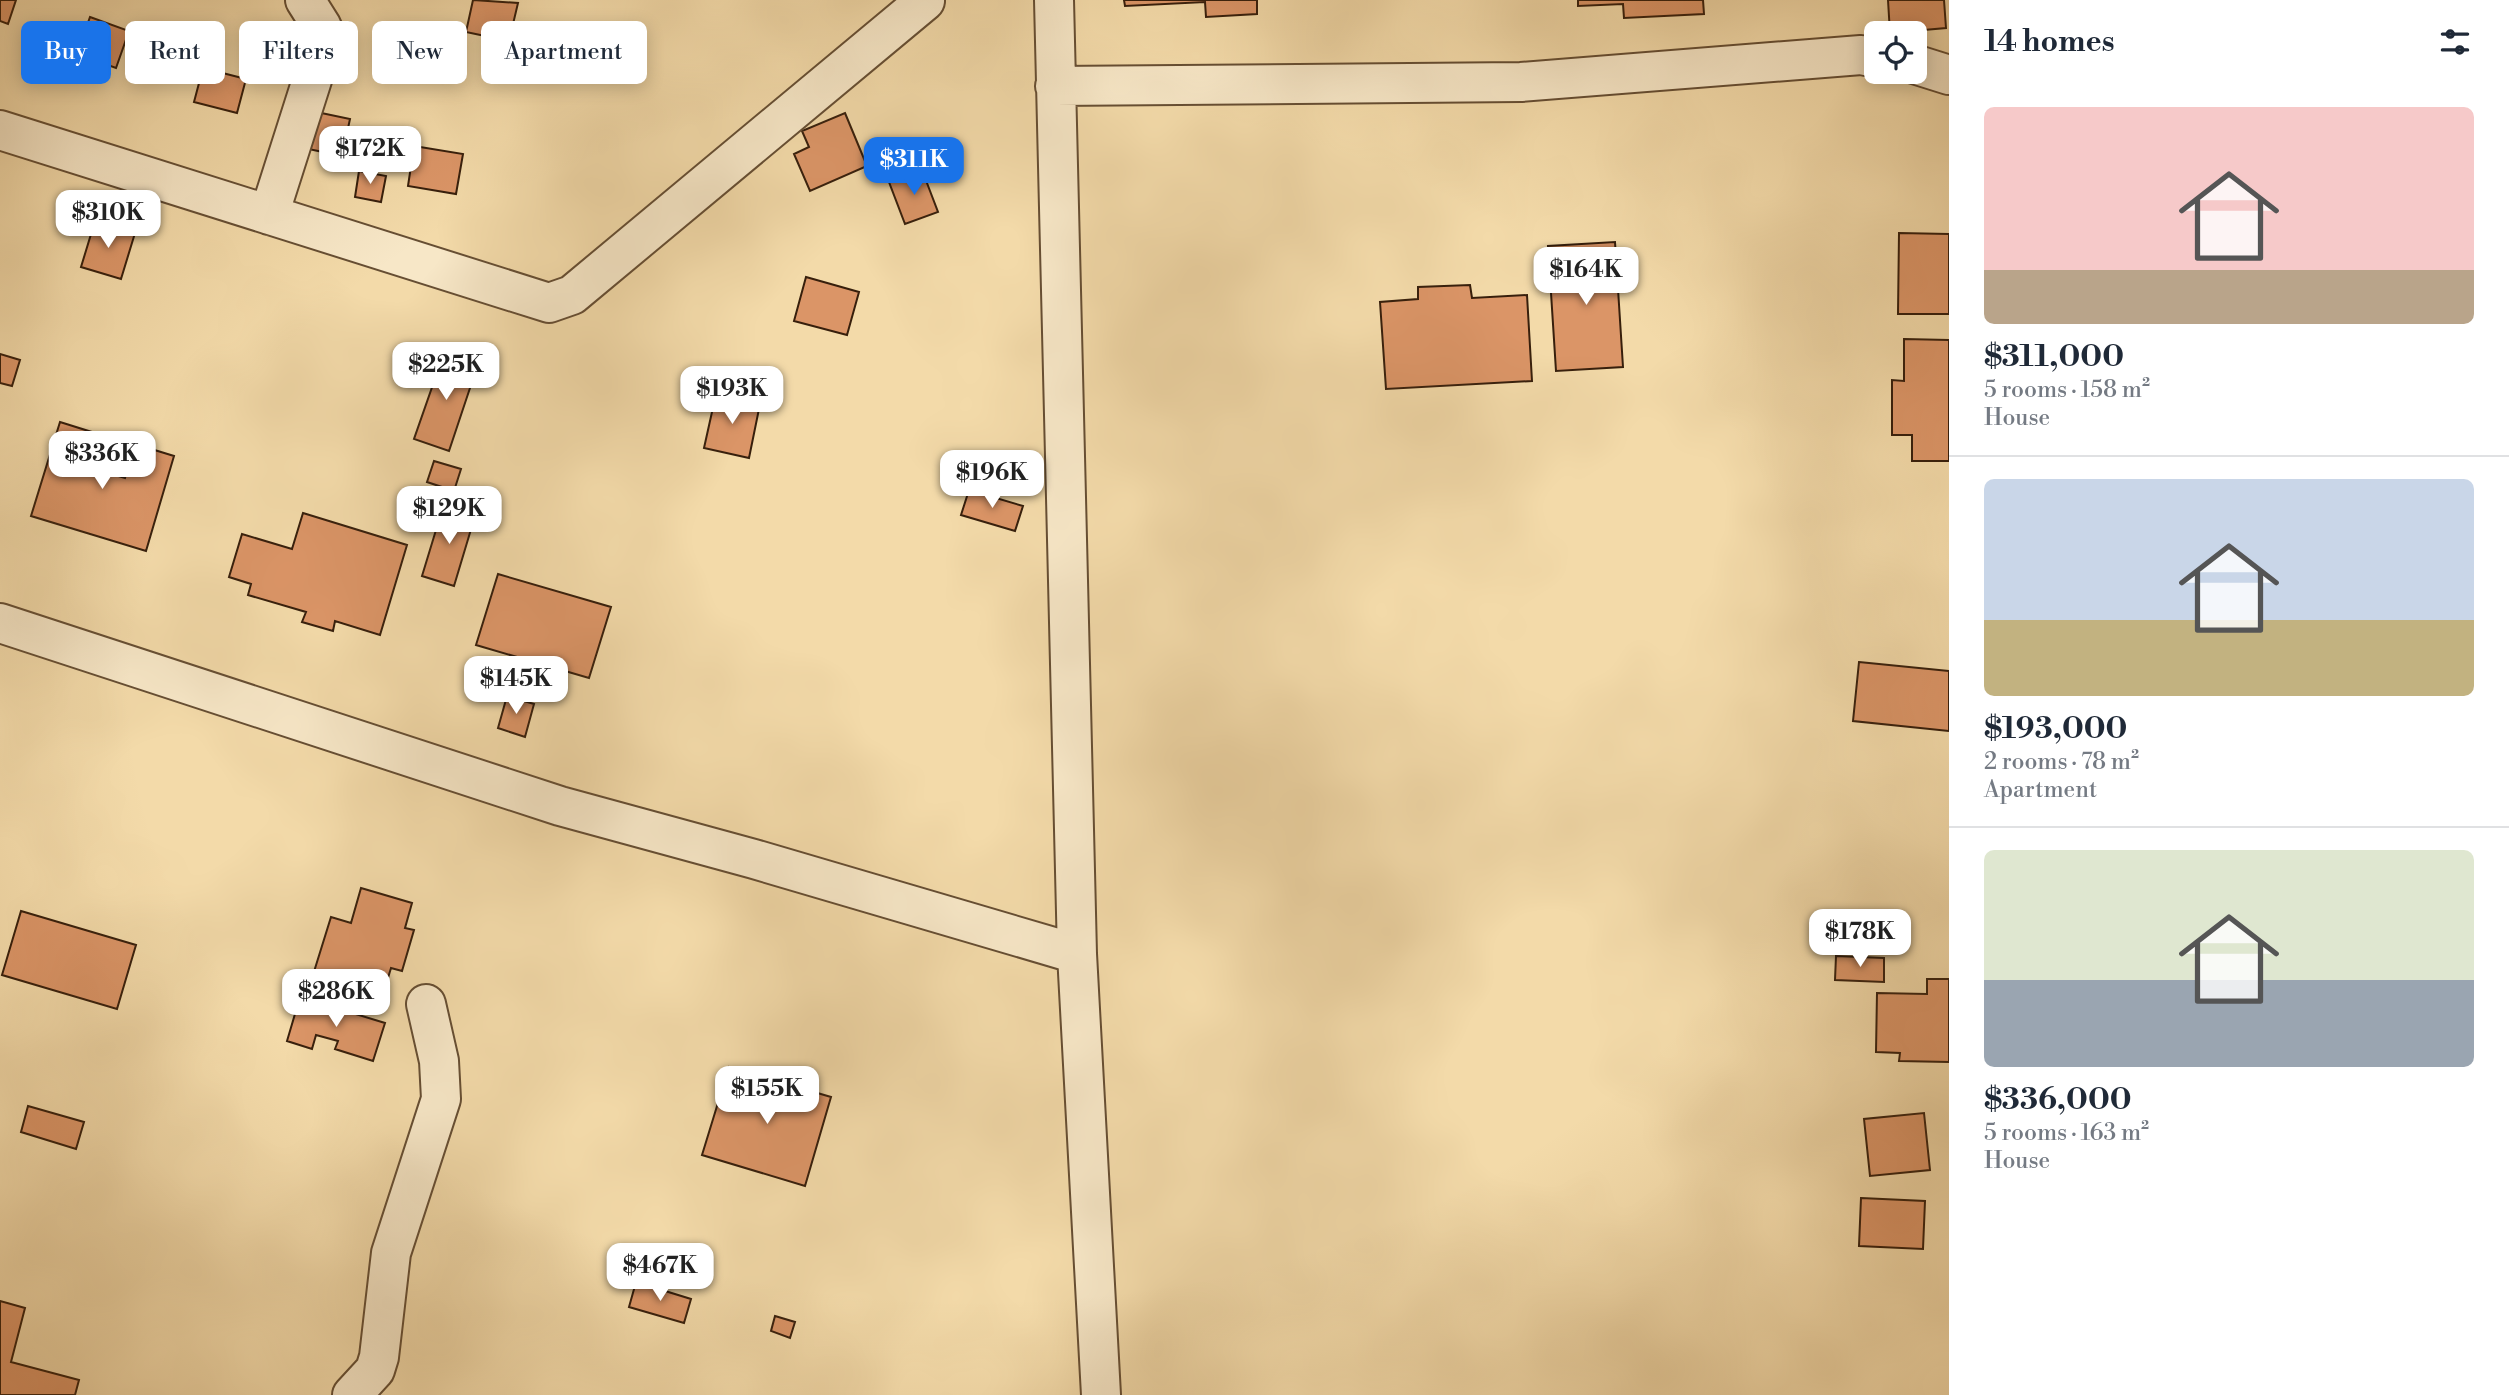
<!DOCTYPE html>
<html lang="en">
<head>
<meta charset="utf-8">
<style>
  body { margin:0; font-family:"Libre Bodoni",serif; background:#f6f6f7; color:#1f2937; height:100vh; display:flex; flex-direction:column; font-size:26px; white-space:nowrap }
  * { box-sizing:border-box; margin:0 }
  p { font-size:23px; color:#747a83 }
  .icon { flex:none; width:38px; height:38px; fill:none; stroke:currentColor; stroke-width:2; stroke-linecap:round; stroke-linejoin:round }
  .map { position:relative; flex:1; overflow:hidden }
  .details { display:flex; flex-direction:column; background:#fff; width:560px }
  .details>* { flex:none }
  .guide { position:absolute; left:21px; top:21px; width:665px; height:63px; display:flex; gap:14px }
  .controls { position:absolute; left:1864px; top:21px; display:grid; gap:14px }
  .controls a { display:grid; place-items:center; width:63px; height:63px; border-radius:10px; background:#fff; box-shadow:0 4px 18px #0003; font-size:35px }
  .price { position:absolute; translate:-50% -60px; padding:0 16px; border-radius:14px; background:#fff; color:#222; font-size:23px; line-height:46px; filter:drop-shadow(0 2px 4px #0008) }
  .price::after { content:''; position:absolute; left:50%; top:42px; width:21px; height:16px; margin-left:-10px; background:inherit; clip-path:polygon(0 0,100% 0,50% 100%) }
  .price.on { background:#1a73e8; color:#fff }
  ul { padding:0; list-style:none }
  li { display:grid; align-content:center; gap:14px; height:371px; padding:0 35px }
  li+li { border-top:2px solid #e0e1e3 }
  li span { display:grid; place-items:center; height:217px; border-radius:10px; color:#555 }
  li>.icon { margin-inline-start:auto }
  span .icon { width:126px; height:126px; fill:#fffc; stroke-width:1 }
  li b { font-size:30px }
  h2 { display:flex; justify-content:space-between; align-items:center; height:84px; padding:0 35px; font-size:30px }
  .tag { padding:0 24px; border-radius:10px; background:#fff; box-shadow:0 4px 18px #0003; font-size:24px; line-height:63px }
  .tag.on { background:#1a73e8; color:#fff }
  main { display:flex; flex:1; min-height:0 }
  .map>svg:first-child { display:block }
  .building { fill:#db9567; stroke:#371f0c; stroke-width:2 }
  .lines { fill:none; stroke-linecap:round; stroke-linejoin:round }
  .street-casing { stroke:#664e33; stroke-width:42 }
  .street { stroke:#f7e7c7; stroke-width:38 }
</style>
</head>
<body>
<main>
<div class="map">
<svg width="1949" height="1395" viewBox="0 0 1949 1395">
  <rect width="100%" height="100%" fill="#f3daa9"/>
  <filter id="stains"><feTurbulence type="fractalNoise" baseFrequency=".00286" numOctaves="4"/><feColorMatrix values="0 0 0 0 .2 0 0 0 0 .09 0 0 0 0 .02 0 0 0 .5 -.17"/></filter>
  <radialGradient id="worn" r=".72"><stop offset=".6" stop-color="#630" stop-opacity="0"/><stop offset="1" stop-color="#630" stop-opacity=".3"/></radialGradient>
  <path class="building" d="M 0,0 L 16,0 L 8,24 L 0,21 Z
    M 473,0 L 518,3 L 509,41 L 466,32 Z
    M 1124,0 L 1257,0 L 1257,14 L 1206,17 L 1205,2 L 1125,6 Z
    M 1578,0 L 1703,0 L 1704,14 L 1624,18 L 1623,4 L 1578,6 Z
    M 1888,0 L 1944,0 L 1946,28 L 1890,33 Z
    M 90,17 L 129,31 L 116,68 L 77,54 Z
    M 203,68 L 246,79 L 237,113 L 194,102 Z
    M 307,110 L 350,119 L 342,156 L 299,147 Z
    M 845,113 L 867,166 L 810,191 L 794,154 L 809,147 L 802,131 Z
    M 414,146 L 463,154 L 456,194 L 408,186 Z
    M 922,170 L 938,212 L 905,224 L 889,182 Z
    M 359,171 L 386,176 L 381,202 L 355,197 Z
    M 95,221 L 135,233 L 121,279 L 81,267 Z
    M 1899,233 L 1949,234 L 1949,314 L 1898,314 Z
    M 1615,242 L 1623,367 L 1556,371 L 1548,246 Z
    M 806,277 L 859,292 L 847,335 L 794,321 Z
    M 1470,285 L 1472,298 L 1527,295 L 1532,381 L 1386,389 L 1380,302 L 1418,299 L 1418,287 Z
    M 1904,339 L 1949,340 L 1949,461 L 1912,461 L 1912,435 L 1892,435 L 1892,380 L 1904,381 Z
    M 444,353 L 478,364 L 449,451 L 414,439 Z
    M 0,354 L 20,360 L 12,386 L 0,383 Z
    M 716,394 L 760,404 L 749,458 L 704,448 Z
    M 60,422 L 95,433 L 85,466 L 125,478 L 135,444 L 174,456 L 146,551 L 31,516 Z
    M 434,461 L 461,469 L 454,491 L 427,482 Z
    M 969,490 L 1023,506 L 1015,531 L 961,515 Z
    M 443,507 L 475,516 L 454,586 L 422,576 Z
    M 303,513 L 407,545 L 380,635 L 335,621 L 333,631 L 302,622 L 306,612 L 248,595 L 251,584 L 229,577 L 242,534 L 292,549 Z
    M 498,574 L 611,607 L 589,678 L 476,645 Z
    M 1859,662 L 1949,671 L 1949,731 L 1853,721 Z
    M 507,696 L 534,704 L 525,737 L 498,728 Z
    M 361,888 L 412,903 L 405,928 L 414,930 L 402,971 L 391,968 L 378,1011 L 308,991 L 331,917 L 351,923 Z
    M 21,911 L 136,945 L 117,1009 L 2,975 Z
    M 1836,956 L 1884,958 L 1884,982 L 1835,980 Z
    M 1927,979 L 1949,979 L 1949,1062 L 1899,1061 L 1900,1053 L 1876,1052 L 1877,993 L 1927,994 Z
    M 300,997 L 385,1023 L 373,1061 L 335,1049 L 338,1041 L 316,1035 L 312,1049 L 287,1041 Z
    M 729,1067 L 831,1097 L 805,1186 L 702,1155 Z
    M 28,1106 L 84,1122 L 76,1149 L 21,1132 Z
    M 1924,1113 L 1930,1170 L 1870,1176 L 1864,1119 Z
    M 1861,1198 L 1925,1201 L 1923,1249 L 1859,1246 Z
    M 636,1282 L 691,1299 L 684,1323 L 629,1307 Z
    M 0,1301 L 25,1308 L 11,1362 L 79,1380 L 75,1395 L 0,1395 Z
    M 775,1316 L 795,1322 L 790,1338 L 771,1331 Z"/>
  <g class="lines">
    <g class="street-casing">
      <path id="street" d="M 1054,0 L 1077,954 L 1101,1395
        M 1914,64 L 1949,75
        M 1055,86 L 1521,82 L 1861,55 L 1876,58
        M 0,130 L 549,303 L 572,295 L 925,1
        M 269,215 L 318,61 L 322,27 L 305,0
        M 0,623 L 560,806 L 754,859 L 1077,954
        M 352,1395 L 375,1370 L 379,1357 L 391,1253 L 441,1099 L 439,1061 L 426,1004"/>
    </g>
    <use href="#street" class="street"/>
  </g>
  <rect width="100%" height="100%" filter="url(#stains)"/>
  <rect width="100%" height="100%" fill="url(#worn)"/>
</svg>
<div class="controls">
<a><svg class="icon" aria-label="locate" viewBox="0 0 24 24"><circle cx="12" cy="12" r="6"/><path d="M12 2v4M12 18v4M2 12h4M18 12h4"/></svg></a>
</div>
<b class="price" style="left:370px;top:186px">$172K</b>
<b class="price on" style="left:914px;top:197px">$311K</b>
<b class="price" style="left:108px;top:250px">$310K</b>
<b class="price" style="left:1586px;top:307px">$164K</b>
<b class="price" style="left:446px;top:402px">$225K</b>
<b class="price" style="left:732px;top:426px">$193K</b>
<b class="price" style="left:102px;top:491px">$336K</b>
<b class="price" style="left:992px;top:510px">$196K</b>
<b class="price" style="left:449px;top:546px">$129K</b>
<b class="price" style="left:516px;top:716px">$145K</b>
<b class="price" style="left:1860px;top:969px">$178K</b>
<b class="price" style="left:336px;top:1029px">$286K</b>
<b class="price" style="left:767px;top:1126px">$155K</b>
<b class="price" style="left:660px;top:1303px">$467K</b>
<div class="guide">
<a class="tag on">Buy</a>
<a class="tag">Rent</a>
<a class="tag">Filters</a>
<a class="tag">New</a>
<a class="tag">Apartment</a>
</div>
</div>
<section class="details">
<h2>14 homes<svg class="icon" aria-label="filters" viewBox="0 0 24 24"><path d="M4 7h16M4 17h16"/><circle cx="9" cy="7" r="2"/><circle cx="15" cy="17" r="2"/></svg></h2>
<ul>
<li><span style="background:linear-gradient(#f6c9c9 75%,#b9a48a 0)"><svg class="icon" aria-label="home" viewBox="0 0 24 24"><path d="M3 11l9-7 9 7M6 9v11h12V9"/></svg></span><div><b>$311,000</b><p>5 rooms · 158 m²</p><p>House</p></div></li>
<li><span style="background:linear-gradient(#c9d6e8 65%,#c2b280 0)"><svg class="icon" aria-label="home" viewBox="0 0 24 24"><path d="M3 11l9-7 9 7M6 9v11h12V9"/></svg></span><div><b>$193,000</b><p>2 rooms · 78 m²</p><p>Apartment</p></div></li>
<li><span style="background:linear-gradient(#dfe7d0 60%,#9aa5b1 0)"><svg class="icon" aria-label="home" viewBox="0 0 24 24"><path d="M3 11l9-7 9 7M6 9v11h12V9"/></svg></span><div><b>$336,000</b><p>5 rooms · 163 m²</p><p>House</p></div></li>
</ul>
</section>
</main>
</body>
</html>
